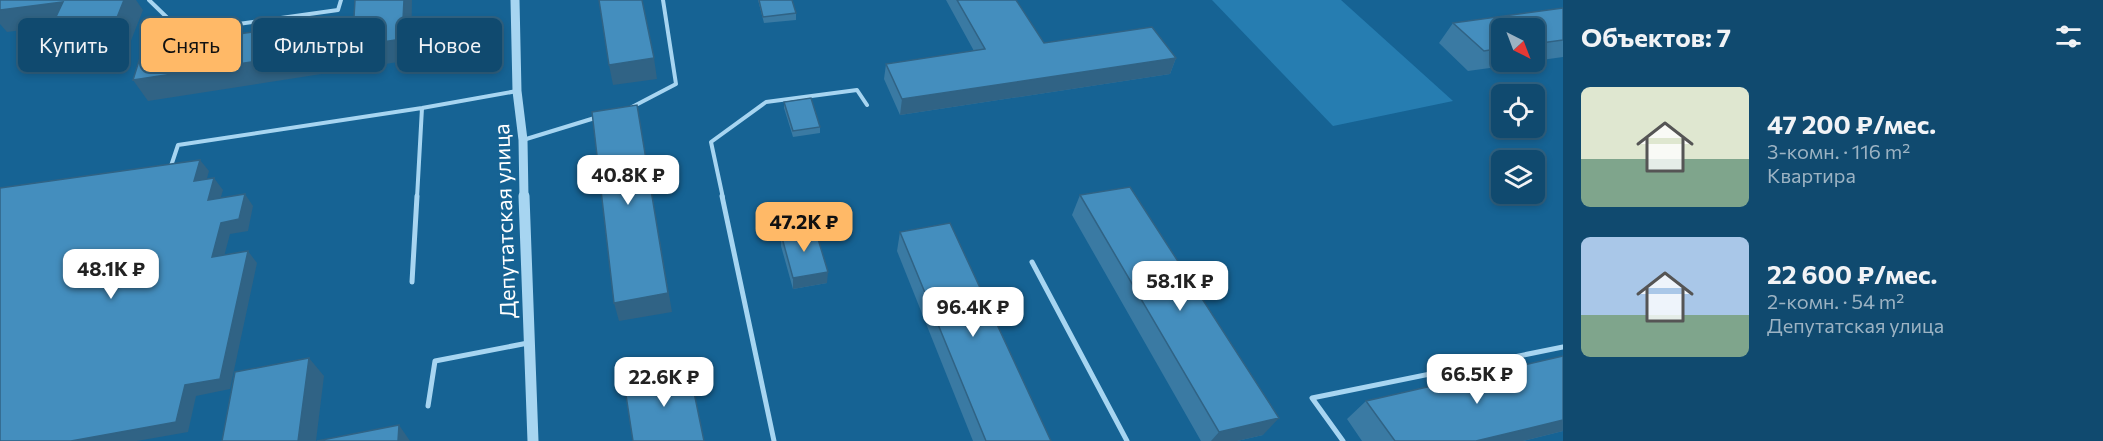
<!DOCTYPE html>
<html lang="ru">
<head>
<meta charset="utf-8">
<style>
  body { margin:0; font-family:Commissioner,sans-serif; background:#1e5477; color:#f1f3f6; height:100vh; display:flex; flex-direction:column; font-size:22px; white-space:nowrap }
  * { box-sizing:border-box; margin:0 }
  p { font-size:20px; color:#9cb3c3 }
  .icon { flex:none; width:33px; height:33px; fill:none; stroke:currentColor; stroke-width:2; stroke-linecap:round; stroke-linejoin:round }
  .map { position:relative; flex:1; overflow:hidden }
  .sheet { display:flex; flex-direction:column; background:#104a6f; width:540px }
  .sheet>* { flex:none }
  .banner { position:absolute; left:18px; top:18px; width:570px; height:54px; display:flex; gap:12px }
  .needle { width:39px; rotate:138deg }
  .controls { position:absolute; left:1491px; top:18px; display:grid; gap:12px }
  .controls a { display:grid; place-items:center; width:54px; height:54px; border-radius:9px; background:#104a6f; box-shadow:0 3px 9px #0003,0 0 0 2px #306282; font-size:30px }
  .price { position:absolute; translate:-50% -51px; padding:0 14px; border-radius:12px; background:#fff; color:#222; font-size:20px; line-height:39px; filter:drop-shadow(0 2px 3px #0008) }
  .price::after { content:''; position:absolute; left:50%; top:36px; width:18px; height:14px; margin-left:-9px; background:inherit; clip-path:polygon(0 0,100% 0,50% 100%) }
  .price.selected { background:#ffb967; color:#111 }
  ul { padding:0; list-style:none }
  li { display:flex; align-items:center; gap:18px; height:150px; padding:0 18px }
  li span { display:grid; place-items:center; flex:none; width:168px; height:120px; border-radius:9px; color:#555 }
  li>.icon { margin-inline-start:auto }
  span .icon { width:72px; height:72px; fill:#fffc; stroke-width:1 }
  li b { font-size:26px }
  h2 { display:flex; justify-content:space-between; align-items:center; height:72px; padding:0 18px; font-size:26px }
  .tag { padding:0 21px; border-radius:9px; background:#104a6f; box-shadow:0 3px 9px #0003,0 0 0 2px #306282; font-size:21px; line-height:54px }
  .tag.selected { background:#ffb967; color:#111 }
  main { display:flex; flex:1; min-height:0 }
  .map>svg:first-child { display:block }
  .green { fill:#267db1 }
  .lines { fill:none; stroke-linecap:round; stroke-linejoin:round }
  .service-far1 { stroke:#a7d5f1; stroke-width:4 }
  .service { stroke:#a7d5f1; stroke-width:5 }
  .tertiary-far1 { stroke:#a7d5f1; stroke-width:9 }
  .tertiary { stroke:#a7d5f1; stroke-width:11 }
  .wall { fill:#3a7aa3 }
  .shaded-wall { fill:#306385 }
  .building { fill:#448ebe; stroke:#306385; stroke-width:1.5 }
  .labels { text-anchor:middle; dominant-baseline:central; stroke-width:4.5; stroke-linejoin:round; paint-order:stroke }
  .street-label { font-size:22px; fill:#fff; stroke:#166394 }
</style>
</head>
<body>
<main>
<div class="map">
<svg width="1563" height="441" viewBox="0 0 1563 441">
  <rect width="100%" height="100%" fill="#166394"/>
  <path class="green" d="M 1212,0 L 1341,0 L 1453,101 L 1333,126 Z"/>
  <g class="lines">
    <path class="service-far1" d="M 149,0 L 182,32 L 338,10 L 341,0
      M 632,107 L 676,84 L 663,0
      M 523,140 L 598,117
      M 170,169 L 178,145 L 422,108 L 517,91
      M 417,198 L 422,108
      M 723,198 L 711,142 L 766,102 L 857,90 L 867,105"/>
    <path class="service" d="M 722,196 L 774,441
      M 1032,262 L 1127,441
      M 412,282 L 417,196
      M 428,406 L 435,361 L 528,343
      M 1343,441 L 1312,398 L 1563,347"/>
    <path class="tertiary-far1" d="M 515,0 L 517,91 L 523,140 L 524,198"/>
    <path class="tertiary" d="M 524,196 L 533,441"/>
  </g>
  <path class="wall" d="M 758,0 L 792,0 L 796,13 L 796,20 L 764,23 Z
    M 946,0 L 1016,0 L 1044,43 L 1176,58 L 1170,74 L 900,115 L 884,79 L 886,64 L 974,51 Z
    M 1563,8 L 1563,57 L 1534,61 L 1534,28 L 1502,28 L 1502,62 L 1534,62 L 1468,71 L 1439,43 L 1453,23 Z
    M 784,102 L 820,127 L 820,133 L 793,137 L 784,108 Z
    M 1080,195 L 1263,435 L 1237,441 L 1201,441 L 1072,215 Z
    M 900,232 L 1051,441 L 973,441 L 897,251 Z
    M 781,234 L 827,283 L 793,289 L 781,246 Z
    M 1366,401 L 1563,431 L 1523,441 L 1362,441 L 1347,419 Z"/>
  <path class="shaded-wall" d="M 124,0 L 136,0 L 143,10 L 125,56 L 60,65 L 43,44 Z
    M 404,0 L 412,0 L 411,60 L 148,101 L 133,80 L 402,39 Z
    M 63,2 L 78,23 L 7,32 L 0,24 L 0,10 Z
    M 654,58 L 657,79 L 613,85 L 609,65 Z
    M 1176,58 L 1170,74 L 900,115 L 902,99 Z
    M 637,105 L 672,312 L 619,321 L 614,303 Z
    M 200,160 L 209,171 L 203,193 L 194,181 Z
    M 214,178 L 223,190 L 217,211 L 208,200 Z
    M 245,194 L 253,206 L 248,231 L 230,234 L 221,268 L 212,257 L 221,223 Z
    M 248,251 L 257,263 L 230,389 L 196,396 L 188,432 L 137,441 L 71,441 L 185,385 Z
    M 828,272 L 827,283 L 793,289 L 793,278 Z
    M 309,358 L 324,376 L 316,441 L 298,441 Z
    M 1279,418 L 1263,435 L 1237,441 L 1211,441 L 1219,432 Z
    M 1563,420 L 1563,431 L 1523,441 L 1476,441 Z
    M 399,425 L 410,441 L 398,441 Z"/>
  <path class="building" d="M 0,0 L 124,0 L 110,35 L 43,44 L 63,2 L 0,10 Z
    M 355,0 L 404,0 L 402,39 L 133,80 L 143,48 L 354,17 Z
    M 599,0 L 642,0 L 654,58 L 609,65 Z
    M 759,0 L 792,0 L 796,13 L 763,17 Z
    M 957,0 L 1016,0 L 1044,43 L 1152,27 L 1176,58 L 902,99 L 886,64 L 985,49 Z
    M 1563,8 L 1563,40 L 1534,44 L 1534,28 L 1502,28 L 1502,48 L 1484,51 L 1453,23 Z
    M 811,98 L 820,127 L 793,131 L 784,102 Z
    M 637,105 L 668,293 L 614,303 L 592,112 Z
    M 200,160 L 194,181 L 214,178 L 208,200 L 245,194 L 239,219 L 221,223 L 212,257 L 248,251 L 220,379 L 185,385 L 176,422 L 71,441 L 0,441 L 0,188 Z
    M 1130,187 L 1279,418 L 1219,432 L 1080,195 Z
    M 950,223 L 1051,441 L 986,441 L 900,232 Z
    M 815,229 L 828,272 L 793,278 L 781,234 Z
    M 1563,356 L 1563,420 L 1476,441 L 1395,441 L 1366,401 Z
    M 309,358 L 298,441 L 222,441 L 235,372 Z
    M 689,368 L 704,441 L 633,441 L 624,382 Z
    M 399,425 L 398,441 L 317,441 Z"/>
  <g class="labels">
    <g class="street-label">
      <text transform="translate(504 221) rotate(-92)">Депутатская улица</text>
    </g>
  </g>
</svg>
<div class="controls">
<a><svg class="needle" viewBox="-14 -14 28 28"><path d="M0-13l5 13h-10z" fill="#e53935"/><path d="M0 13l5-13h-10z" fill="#9cb3c3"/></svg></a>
<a><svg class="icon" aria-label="locate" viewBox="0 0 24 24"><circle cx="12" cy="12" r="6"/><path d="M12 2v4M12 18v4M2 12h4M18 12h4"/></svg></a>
<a><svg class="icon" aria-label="layers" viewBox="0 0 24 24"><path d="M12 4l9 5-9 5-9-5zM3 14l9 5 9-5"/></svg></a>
</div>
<b class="price" style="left:628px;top:206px">40.8K ₽</b>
<b class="price selected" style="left:804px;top:253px">47.2K ₽</b>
<b class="price" style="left:111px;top:300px">48.1K ₽</b>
<b class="price" style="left:1180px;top:312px">58.1K ₽</b>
<b class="price" style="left:973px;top:338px">96.4K ₽</b>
<b class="price" style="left:1477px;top:405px">66.5K ₽</b>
<b class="price" style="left:664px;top:408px">22.6K ₽</b>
<div class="banner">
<a class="tag">Купить</a>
<a class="tag selected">Снять</a>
<a class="tag">Фильтры</a>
<a class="tag">Новое</a>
</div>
</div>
<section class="sheet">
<h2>Объектов: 7<svg class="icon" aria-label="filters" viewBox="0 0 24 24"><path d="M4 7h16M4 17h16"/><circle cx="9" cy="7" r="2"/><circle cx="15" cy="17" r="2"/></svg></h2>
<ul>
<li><span style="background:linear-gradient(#dfe7d0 60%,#7fa58c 0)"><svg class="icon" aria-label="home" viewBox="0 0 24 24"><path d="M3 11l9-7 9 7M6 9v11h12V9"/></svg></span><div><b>47 200 ₽/мес.</b><p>3-комн. · 116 m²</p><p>Квартира</p></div></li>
<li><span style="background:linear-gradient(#a9c7e8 65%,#7fa58c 0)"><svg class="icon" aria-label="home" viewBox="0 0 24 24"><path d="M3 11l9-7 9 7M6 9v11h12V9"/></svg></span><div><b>22 600 ₽/мес.</b><p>2-комн. · 54 m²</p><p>Депутатская улица</p></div></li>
</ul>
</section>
</main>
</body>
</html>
